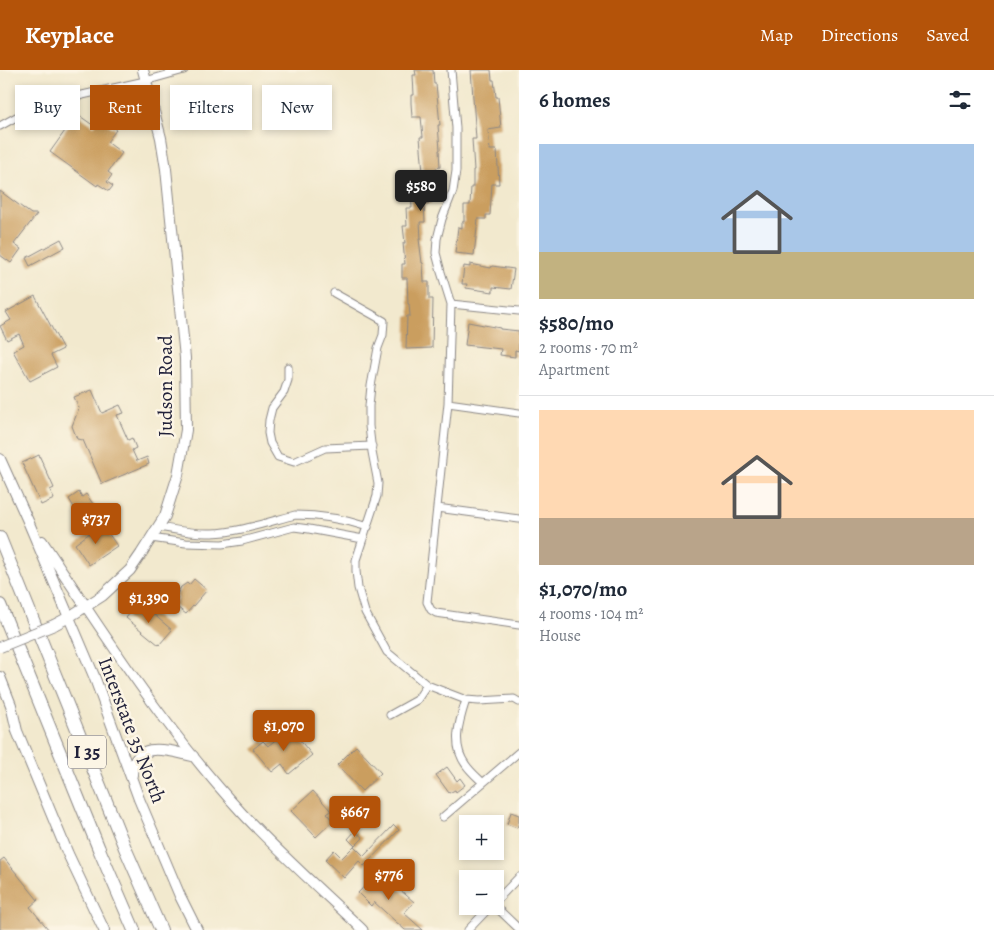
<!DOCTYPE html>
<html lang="en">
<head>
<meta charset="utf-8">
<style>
  body { margin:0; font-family:Alegreya,serif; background:#f6f6f7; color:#1f2937; height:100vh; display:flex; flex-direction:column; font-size:19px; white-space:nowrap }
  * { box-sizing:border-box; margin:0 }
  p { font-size:16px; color:#747a83 }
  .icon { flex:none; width:28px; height:28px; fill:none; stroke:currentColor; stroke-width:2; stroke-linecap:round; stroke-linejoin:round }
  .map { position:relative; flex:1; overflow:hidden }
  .details { display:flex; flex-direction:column; background:#fff; width:475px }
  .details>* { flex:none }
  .top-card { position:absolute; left:15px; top:15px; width:429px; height:45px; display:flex; gap:10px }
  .buttons { position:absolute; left:459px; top:745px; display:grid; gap:10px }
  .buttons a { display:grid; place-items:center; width:45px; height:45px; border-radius:0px; background:#fff; box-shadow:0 2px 8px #0003; font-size:25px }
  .price { position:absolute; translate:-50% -42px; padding:0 11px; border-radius:5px; background:#b45309; color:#fff; font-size:16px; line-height:32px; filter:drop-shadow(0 1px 2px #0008) }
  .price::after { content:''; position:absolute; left:50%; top:30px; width:15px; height:11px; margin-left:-8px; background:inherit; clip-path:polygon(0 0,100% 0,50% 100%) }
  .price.selected { background:#222; color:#fff }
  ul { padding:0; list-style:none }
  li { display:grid; align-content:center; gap:10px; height:265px; padding:0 20px }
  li+li { border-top:1px solid #e0e1e3 }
  li span { display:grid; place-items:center; height:155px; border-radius:0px; color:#555 }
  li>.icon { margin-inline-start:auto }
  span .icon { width:90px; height:90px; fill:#fffc; stroke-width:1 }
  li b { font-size:21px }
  h2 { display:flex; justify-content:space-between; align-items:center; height:60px; padding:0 20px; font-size:21px }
  .pill { padding:0 18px; border-radius:0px; background:#fff; box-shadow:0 2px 8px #0003; font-size:18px; line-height:45px }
  .pill.selected { background:#b45309; color:#fff }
  header { display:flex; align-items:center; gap:30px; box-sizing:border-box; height:70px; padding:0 25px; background:#b45309; color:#fff }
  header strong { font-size:24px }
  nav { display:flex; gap:28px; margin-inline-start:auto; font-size:18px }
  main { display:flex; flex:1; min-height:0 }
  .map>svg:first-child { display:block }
  .building { fill:#ca9e5f }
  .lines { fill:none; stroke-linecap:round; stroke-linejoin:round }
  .minor-casing { stroke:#8a8684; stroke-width:9 }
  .tertiary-casing { stroke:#8a8684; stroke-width:11 }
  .secondary-casing { stroke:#8a8684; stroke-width:12 }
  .motorway-casing { stroke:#8a8684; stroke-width:14 }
  .minor { stroke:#fff; stroke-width:7 }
  .tertiary { stroke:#fff; stroke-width:9 }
  .secondary { stroke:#fff; stroke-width:10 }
  .motorway { stroke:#fff; stroke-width:12 }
  .secondary-bridge-casing { stroke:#8a8684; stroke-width:12; stroke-linecap:butt }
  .secondary-bridge { stroke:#fff; stroke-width:10 }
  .labels { text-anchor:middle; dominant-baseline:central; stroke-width:5; stroke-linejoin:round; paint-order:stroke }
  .shield { fill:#fcf5e5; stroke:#63616e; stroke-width:1 }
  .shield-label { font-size:19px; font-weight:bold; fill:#22223b }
  .street-label { font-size:20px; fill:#22223b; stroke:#fcf5e5 }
</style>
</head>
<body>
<header>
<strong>Keyplace</strong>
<nav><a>Map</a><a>Directions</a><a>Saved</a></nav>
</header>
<main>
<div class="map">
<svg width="519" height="860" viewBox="0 0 519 860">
  <rect width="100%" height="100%" fill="#fcf5e5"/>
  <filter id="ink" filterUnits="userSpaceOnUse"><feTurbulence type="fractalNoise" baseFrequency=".02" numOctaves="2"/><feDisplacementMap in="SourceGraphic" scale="10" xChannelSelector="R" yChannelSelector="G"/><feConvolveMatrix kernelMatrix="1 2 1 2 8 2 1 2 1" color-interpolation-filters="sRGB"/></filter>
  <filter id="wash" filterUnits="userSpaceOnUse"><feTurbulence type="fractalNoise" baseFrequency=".0096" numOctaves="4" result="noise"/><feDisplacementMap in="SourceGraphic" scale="20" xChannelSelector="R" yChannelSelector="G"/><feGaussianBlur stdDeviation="1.12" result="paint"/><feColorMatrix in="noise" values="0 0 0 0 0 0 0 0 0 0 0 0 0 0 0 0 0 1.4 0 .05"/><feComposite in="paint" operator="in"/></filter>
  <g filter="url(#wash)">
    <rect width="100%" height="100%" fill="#f2e9ce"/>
    <g id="blocks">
      <path class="building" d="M 415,0 L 433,0 L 434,14 L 436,14 L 440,55 L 438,55 L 440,80 L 439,80 L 440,97 L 436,98 L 437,116 L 429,116 L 431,133 L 424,134 L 425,152 L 420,152 L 421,169 L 419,169 L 422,193 L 423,193 L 424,212 L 429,212 L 429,229 L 433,229 L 432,278 L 406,279 L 407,246 L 410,246 L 409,234 L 408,234 L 407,208 L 402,208 L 402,194 L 405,194 L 403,173 L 405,173 L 403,156 L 407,156 L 406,138 L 412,138 L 411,121 L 415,120 L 414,108 L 416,108 L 416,103 L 423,102 L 420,67 L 423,67 L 421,47 L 412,47 L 411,33 L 411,25 L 414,25 L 413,5 L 416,5 Z
        M 471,0 L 491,0 L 492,10 L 494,10 L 496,27 L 498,27 L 501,58 L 488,60 L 490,80 L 497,80 L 499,114 L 492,114 L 490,145 L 486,145 L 486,149 L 478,149 L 474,185 L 455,183 L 458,157 L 462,158 L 462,152 L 464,152 L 464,135 L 470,135 L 471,117 L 473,117 L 473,100 L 474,100 L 472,69 L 476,69 Z
        M 77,44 L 94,56 L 100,49 L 116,60 L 107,72 L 122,83 L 108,102 L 112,105 L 107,112 L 113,116 L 109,121 L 98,114 L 97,116 L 50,82 Z
        M 0,121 L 31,144 L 37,144 L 14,174 L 21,179 L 11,193 L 0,185 Z
        M 61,169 L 65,177 L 30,196 L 26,188 Z
        M 470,194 L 491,198 L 492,196 L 514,199 L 511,219 L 493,217 L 493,222 L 466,218 L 467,214 L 462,214 L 464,196 L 470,197 Z
        M 35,226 L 63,279 L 51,285 L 57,297 L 30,311 L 13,281 L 24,275 L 19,264 L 7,270 L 0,256 L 11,250 L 6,242 Z
        M 468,252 L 500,258 L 500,259 L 519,261 L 519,281 L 515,280 L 515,287 L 500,285 L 501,279 L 465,275 Z
        M 92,320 L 102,343 L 120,335 L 124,343 L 117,345 L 128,370 L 132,368 L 136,378 L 132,380 L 137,391 L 147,387 L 149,394 L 102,414 L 83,370 L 77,369 L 72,356 L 79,338 L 74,327 Z
        M 39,385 L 54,418 L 50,420 L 54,429 L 41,435 L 22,393 Z
        M 79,422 L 82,427 L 86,424 L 98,441 L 85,451 L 82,446 L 79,448 L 74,440 L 75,439 L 69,429 Z
        M 102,454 L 117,476 L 89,495 L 75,474 Z
        M 194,509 L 207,520 L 186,544 L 173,534 L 178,528 L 176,526 L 181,517 L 187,513 L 189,515 Z
        M 139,532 L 172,560 L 159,575 L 126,548 Z
        M 290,658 L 312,685 L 289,704 L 282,694 L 272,702 L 253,679 L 263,671 L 268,676 Z
        M 356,676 L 381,703 L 362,721 L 337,695 Z
        M 447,697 L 457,711 L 460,708 L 465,715 L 456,722 L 455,720 L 449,723 L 436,705 Z
        M 313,721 L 331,741 L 327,744 L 333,751 L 316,767 L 291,741 Z
        M 511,742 L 519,745 L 519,753 L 517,758 L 507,754 Z
        M 394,755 L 399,760 L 364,796 L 359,791 L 344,808 L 325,790 L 334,780 L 342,788 L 354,776 L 364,786 Z
        M 355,761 L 363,768 L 355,776 L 348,769 Z
        M 4,788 L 38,830 L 30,837 L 49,860 L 0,860 L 0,791 Z
        M 377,803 L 396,820 L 398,818 L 414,832 L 404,843 L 423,860 L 405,860 L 374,832 L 371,836 L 358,823 Z"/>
    </g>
  </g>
  <g filter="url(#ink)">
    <use href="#blocks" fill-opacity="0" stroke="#8a8684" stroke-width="1"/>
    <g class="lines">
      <g class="minor-casing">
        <path id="minor" d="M 451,0 L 456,58 L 456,101 L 453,121 L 442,149 L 437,169 L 436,183 L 441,202 L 451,234 L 448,333 L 427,532 L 431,540 L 436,543 L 519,555
          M 0,56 L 29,40 L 42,34 L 145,11 L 184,0
          M 334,223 L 384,251 L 383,265 L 378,278 L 371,316 L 369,336 L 369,356 L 372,382 L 378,413 L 377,426 L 356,490 L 356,501 L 358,518 L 365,542 L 387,582 L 427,615 L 466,630 L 479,631 L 514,629 L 519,632
          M 451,234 L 519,241
          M 288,297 L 288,310 L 284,322 L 272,338 L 269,350 L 268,363 L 270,373 L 278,387 L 294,392 L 325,378 L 372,376
          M 448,333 L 519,343
          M 437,438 L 519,449
          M 159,457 C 176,460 194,464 212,463 C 240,462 268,452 295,445 C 320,445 344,449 368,457
          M 151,468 L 186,473 L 222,474 L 242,471 L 294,457 L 309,459 L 363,469
          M 466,630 C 459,652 451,675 466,695 C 471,702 477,707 483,713
          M 390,645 L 417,630 L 427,615
          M 443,747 L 519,682
          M 495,832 L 519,807
          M 495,836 L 519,859
          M 468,860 L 491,836"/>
      </g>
      <g class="tertiary-casing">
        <path id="tertiary" d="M 86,537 C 134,609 183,679 242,743 C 280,784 322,821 363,860"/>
      </g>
      <g class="secondary-casing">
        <path id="secondary" d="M 0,389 L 28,451 L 94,606 L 139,729 L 180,826 L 197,860
          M 42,471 L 86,537
          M 54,555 L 69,547 L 102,526 L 130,500 L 141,484 L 165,446 L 178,405 L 186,360 L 185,288 L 166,99 L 161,68 L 143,0
          M 0,607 L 11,635 L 17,661 L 68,784 L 104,860
          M 132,705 C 134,668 169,681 193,686"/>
      </g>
      <g class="motorway-casing">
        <path id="motorway" d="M 0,468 L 125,778 L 161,860
          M 0,535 L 99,779 L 134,860"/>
      </g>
      <use href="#minor" class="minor"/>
      <use href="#tertiary" class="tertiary"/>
      <use href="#secondary" class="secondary"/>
      <use href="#motorway" class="motorway"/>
      <g class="secondary-bridge-casing">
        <path id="secondary-bridge" d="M 0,577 L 54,555"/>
      </g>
      <use href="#secondary-bridge" class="secondary-bridge"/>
    </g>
  </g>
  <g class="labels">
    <rect class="shield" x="68" y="665.5" width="38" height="33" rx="4"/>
    <g class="shield-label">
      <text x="87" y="682">I 35</text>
    </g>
    <g class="street-label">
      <text transform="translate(165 316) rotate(-90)">Judson Road</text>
      <text transform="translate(132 660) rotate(69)">Interstate 35 North</text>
    </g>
  </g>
</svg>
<div class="buttons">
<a>+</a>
<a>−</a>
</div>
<b class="price selected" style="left:421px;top:142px">$580</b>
<b class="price" style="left:96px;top:475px">$737</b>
<b class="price" style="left:149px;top:554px">$1,390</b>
<b class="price" style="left:284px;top:682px">$1,070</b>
<b class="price" style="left:355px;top:768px">$667</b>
<b class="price" style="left:389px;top:831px">$776</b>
<div class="top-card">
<a class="pill">Buy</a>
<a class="pill selected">Rent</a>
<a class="pill">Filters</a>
<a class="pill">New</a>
</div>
</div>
<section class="details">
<h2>6 homes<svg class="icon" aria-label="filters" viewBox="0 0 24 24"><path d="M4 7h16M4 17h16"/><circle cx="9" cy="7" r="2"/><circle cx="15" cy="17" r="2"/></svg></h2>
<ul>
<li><span style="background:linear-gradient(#a9c7e8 70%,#c2b280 0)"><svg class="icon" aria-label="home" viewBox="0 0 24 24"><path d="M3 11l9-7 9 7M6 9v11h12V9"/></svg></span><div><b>$580/mo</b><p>2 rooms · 70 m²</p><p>Apartment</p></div></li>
<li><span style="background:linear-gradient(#ffd9b3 70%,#b9a48a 0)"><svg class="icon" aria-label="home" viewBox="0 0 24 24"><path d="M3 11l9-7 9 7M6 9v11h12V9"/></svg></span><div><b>$1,070/mo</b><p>4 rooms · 104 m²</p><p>House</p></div></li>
</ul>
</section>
</main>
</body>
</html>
